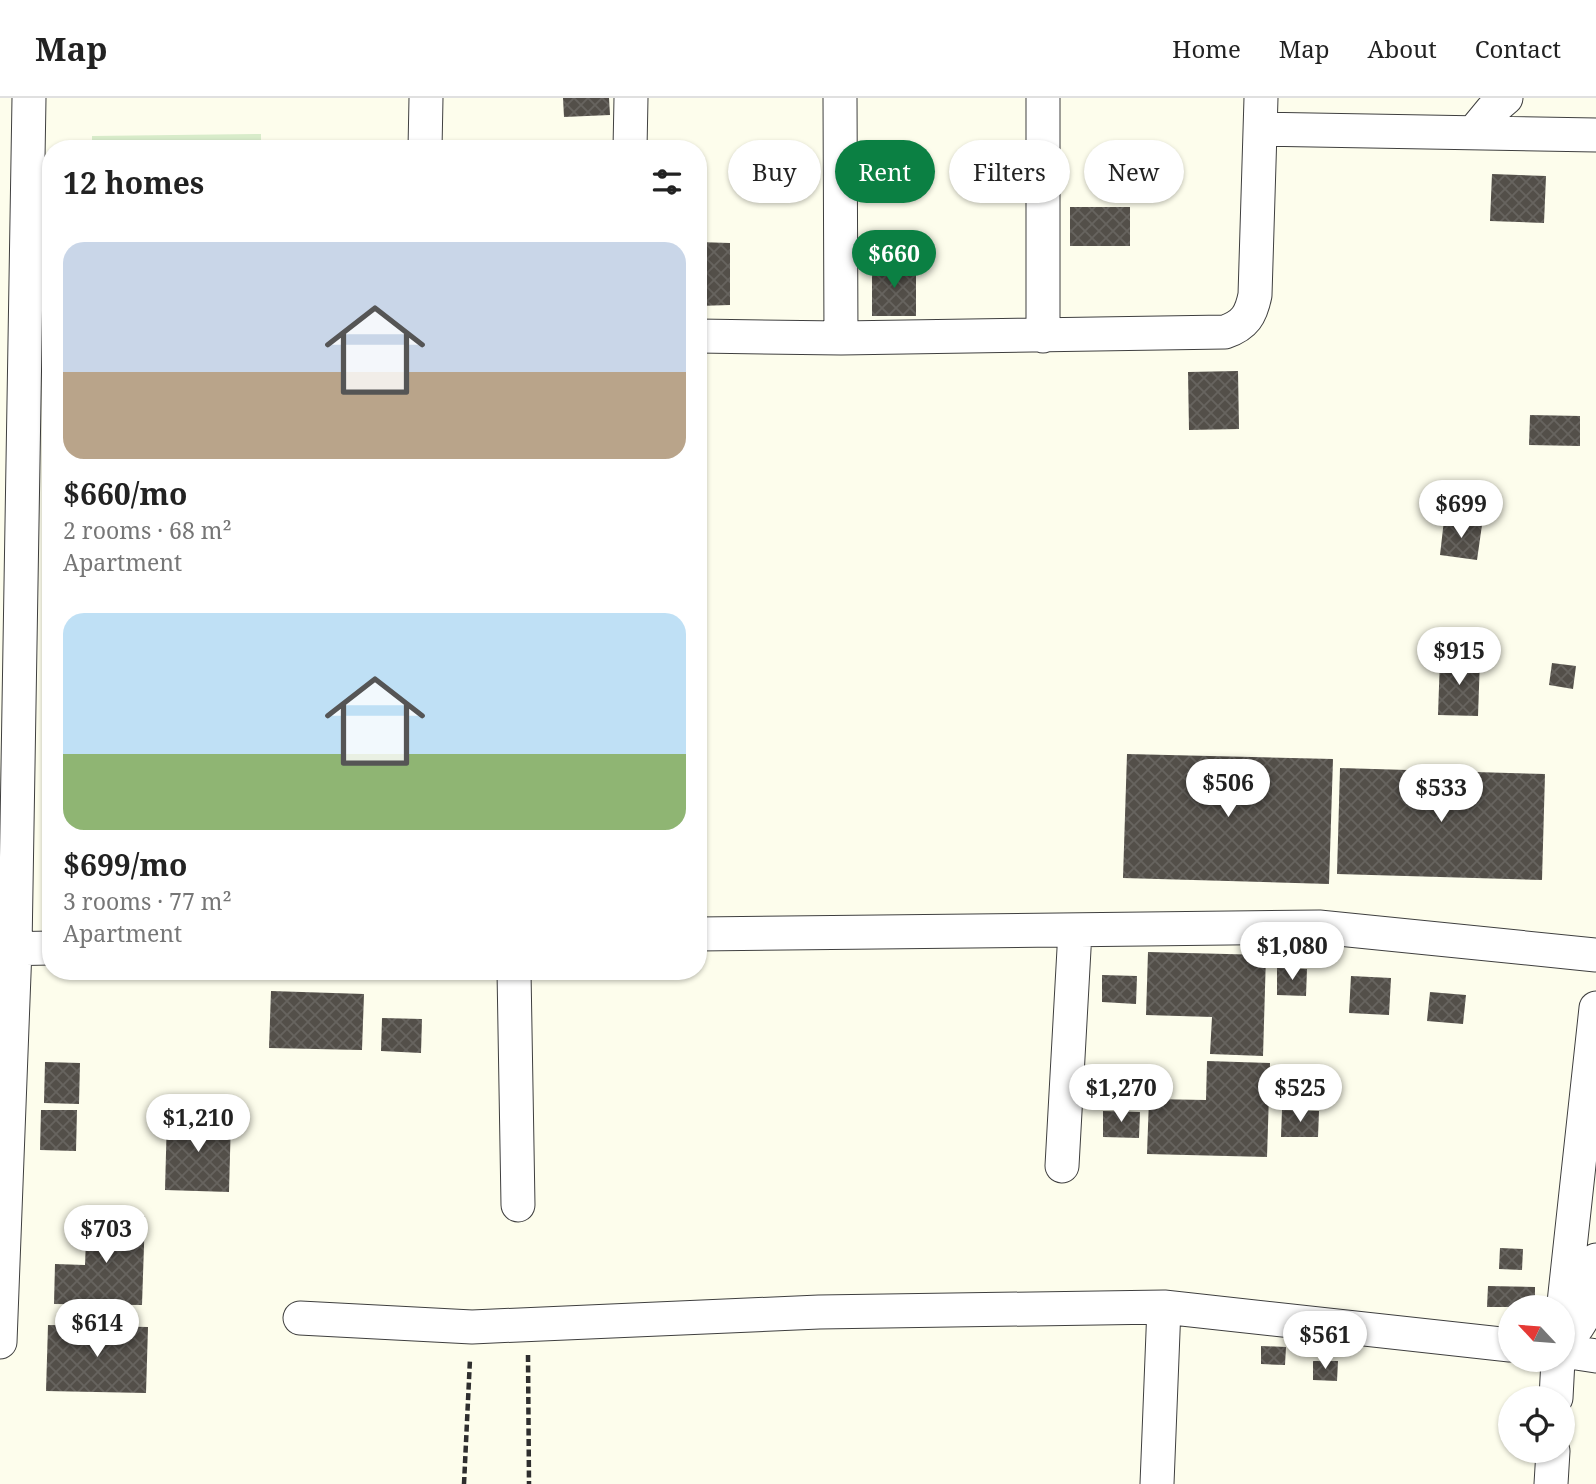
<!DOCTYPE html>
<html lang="en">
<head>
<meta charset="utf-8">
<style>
  body { margin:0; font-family:"Noto Serif",serif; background:#f2f2f2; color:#222; height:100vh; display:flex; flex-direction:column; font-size:26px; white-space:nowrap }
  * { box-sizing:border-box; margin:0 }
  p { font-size:23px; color:#767676 }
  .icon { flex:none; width:38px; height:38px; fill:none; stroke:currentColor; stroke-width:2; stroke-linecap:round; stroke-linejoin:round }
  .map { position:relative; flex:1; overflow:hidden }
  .details { position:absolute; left:42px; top:42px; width:665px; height:840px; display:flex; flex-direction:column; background:#fff; border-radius:28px; box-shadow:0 2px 5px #0004 }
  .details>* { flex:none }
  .top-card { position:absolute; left:728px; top:42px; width:665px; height:63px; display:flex; gap:14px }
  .needle { width:46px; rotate:296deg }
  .controls { position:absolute; left:1498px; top:1197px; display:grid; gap:14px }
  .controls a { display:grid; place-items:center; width:77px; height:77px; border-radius:50%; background:#fff; box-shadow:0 2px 5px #0004; font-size:35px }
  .price { position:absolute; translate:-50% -60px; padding:0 16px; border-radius:24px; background:#fff; color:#222; font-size:23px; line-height:46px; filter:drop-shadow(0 2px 4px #0008) }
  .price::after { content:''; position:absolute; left:50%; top:42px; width:21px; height:16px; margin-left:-10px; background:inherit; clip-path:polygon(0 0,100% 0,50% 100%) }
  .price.on { background:#0b8043; color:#fff }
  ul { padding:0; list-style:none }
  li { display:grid; align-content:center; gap:14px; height:371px; padding:0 21px }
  li span { display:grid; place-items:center; height:217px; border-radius:21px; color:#555 }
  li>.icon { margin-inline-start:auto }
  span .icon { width:126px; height:126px; fill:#fffc; stroke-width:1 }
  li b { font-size:30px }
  h2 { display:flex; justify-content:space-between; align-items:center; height:84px; padding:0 21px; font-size:30px }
  .chip { padding:0 24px; border-radius:32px; background:#fff; box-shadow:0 2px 5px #0004; font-size:24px; line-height:63px }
  .chip.on { background:#0b8043; color:#fff }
  header { display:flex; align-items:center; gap:42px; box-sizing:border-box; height:98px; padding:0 35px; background:#fff; border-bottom:2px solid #e0e0e0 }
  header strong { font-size:33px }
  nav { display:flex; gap:38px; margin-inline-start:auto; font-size:24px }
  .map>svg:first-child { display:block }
  .pitch { fill:#d8ecca }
  .building { fill:url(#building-cross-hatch) }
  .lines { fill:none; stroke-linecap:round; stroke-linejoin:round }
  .minor-casing { stroke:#3f3f3f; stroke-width:35 }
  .path { stroke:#2e2e2e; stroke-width:4.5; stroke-dasharray:7 3.5; stroke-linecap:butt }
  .minor { stroke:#fff; stroke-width:33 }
</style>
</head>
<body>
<header>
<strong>Map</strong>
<nav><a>Home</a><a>Map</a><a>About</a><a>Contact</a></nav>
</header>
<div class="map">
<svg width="1596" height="1386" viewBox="0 0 1596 1386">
  <defs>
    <pattern id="building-cross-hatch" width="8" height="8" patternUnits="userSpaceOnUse" patternTransform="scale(1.75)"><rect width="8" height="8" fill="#534f49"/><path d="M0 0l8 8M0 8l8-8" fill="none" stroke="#67645f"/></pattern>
  </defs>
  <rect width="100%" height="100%" fill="#fdfdec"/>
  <path class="pitch" d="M 261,36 L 261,51 L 92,51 L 92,38 Z"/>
  <path class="building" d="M 563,0 L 609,0 L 610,17 L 564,19 Z
    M 1492,76 L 1546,78 L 1544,125 L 1490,123 Z
    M 1070,109 L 1130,109 L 1130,148 L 1070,148 Z
    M 698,144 L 730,145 L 730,207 L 698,208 Z
    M 916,166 L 916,218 L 872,218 L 872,167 Z
    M 1238,273 L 1239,331 L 1189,332 L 1188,274 Z
    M 1530,317 L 1580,318 L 1580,348 L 1529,347 Z
    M 1444,422 L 1482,427 L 1477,462 L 1440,457 Z
    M 1440,560 L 1480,561 L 1478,618 L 1438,617 Z
    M 1552,565 L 1576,568 L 1573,591 L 1549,587 Z
    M 1127,656 L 1333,661 L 1329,786 L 1123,780 Z
    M 1340,670 L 1545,676 L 1542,782 L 1337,776 Z
    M 1148,854 L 1266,857 L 1263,958 L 1210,956 L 1212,919 L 1146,917 Z
    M 1277,870 L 1307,871 L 1306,898 L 1277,897 Z
    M 1102,877 L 1137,878 L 1136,906 L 1102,904 Z
    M 1351,878 L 1391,880 L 1389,917 L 1349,915 Z
    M 271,893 L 364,896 L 362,952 L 269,950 Z
    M 1430,894 L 1466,897 L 1463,926 L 1427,923 Z
    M 382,920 L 422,921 L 421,955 L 381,953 Z
    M 1207,963 L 1270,965 L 1267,1059 L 1147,1056 L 1149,1001 L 1206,1002 Z
    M 45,964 L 80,965 L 79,1006 L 44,1005 Z
    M 1286,979 L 1307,979 L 1306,999 L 1286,998 Z
    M 41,1012 L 77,1012 L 76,1053 L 40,1052 Z
    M 1282,1012 L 1319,1013 L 1318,1039 L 1281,1039 Z
    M 1103,1013 L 1140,1014 L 1139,1040 L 1103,1039 Z
    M 167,1018 L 231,1020 L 229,1094 L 165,1092 Z
    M 87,1117 L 145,1118 L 142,1207 L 54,1206 L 55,1166 L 85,1167 Z
    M 1500,1150 L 1523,1151 L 1522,1172 L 1499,1171 Z
    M 1488,1188 L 1535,1189 L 1535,1209 L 1487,1209 Z
    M 48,1227 L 148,1229 L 146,1295 L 46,1293 Z
    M 1261,1248 L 1286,1249 L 1285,1267 L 1261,1266 Z
    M 1313,1263 L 1338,1263 L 1337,1283 L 1313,1282 Z"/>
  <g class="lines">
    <g class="minor-casing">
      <path id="minor" d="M 840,0 L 841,240
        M 1261,31 L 1596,37
        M 1473,35 L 1492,12 L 1506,0
        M 425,51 L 426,0
        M 630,51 L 631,0
        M 698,238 L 841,240 L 1225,234 C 1245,227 1251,217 1255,197 L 1261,0
        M 1043,238 L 1043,0
        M 698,836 L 1319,829 L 1596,857
        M 0,851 L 51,850
        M 514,873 L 518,1107
        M 1062,1068 L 1075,833
        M 1563,1214 L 1596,910
        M 300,1220 L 472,1229 L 819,1214 L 1164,1209 L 1510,1247
        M 0,1244 L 15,850 L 29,0
        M 1563,1247 C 1590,1217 1592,1201 1596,1162
        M 1563,1253 L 1596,1258
        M 1556,1300 L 1558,1262
        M 1157,1386 L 1164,1209
        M 1551,1386 L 1553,1353"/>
    </g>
    <path class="path" d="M 528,1257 L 529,1386
      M 464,1386 L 470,1261"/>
    <use href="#minor" class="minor"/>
  </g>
</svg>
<div class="controls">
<a><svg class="needle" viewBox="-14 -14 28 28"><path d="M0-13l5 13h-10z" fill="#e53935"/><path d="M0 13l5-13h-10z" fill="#767676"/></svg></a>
<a><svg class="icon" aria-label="locate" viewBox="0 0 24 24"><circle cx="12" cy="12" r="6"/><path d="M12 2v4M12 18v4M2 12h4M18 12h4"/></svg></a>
</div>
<b class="price on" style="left:894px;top:192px">$660</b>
<b class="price" style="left:1461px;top:442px">$699</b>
<b class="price" style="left:1459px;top:589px">$915</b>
<b class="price" style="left:1228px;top:721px">$506</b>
<b class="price" style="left:1441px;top:726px">$533</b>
<b class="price" style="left:1292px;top:884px">$1,080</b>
<b class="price" style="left:1121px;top:1026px">$1,270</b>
<b class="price" style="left:1300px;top:1026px">$525</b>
<b class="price" style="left:198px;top:1056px">$1,210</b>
<b class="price" style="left:106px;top:1167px">$703</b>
<b class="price" style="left:97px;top:1261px">$614</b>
<b class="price" style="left:1325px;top:1273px">$561</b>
<div class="top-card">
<a class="chip">Buy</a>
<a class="chip on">Rent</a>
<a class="chip">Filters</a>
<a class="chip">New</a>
</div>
<section class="details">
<h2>12 homes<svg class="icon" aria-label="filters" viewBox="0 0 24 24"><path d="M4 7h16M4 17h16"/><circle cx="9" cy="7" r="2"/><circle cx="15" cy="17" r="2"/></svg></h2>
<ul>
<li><span style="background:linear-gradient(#c9d6e8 60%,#b9a48a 0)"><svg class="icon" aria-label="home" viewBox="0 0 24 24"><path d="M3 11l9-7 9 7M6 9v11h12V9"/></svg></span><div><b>$660/mo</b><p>2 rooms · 68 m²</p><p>Apartment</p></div></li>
<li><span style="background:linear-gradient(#bfe0f5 65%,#8fb573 0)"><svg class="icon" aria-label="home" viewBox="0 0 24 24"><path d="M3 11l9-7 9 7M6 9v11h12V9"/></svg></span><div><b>$699/mo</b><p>3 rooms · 77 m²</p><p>Apartment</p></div></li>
</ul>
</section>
</div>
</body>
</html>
